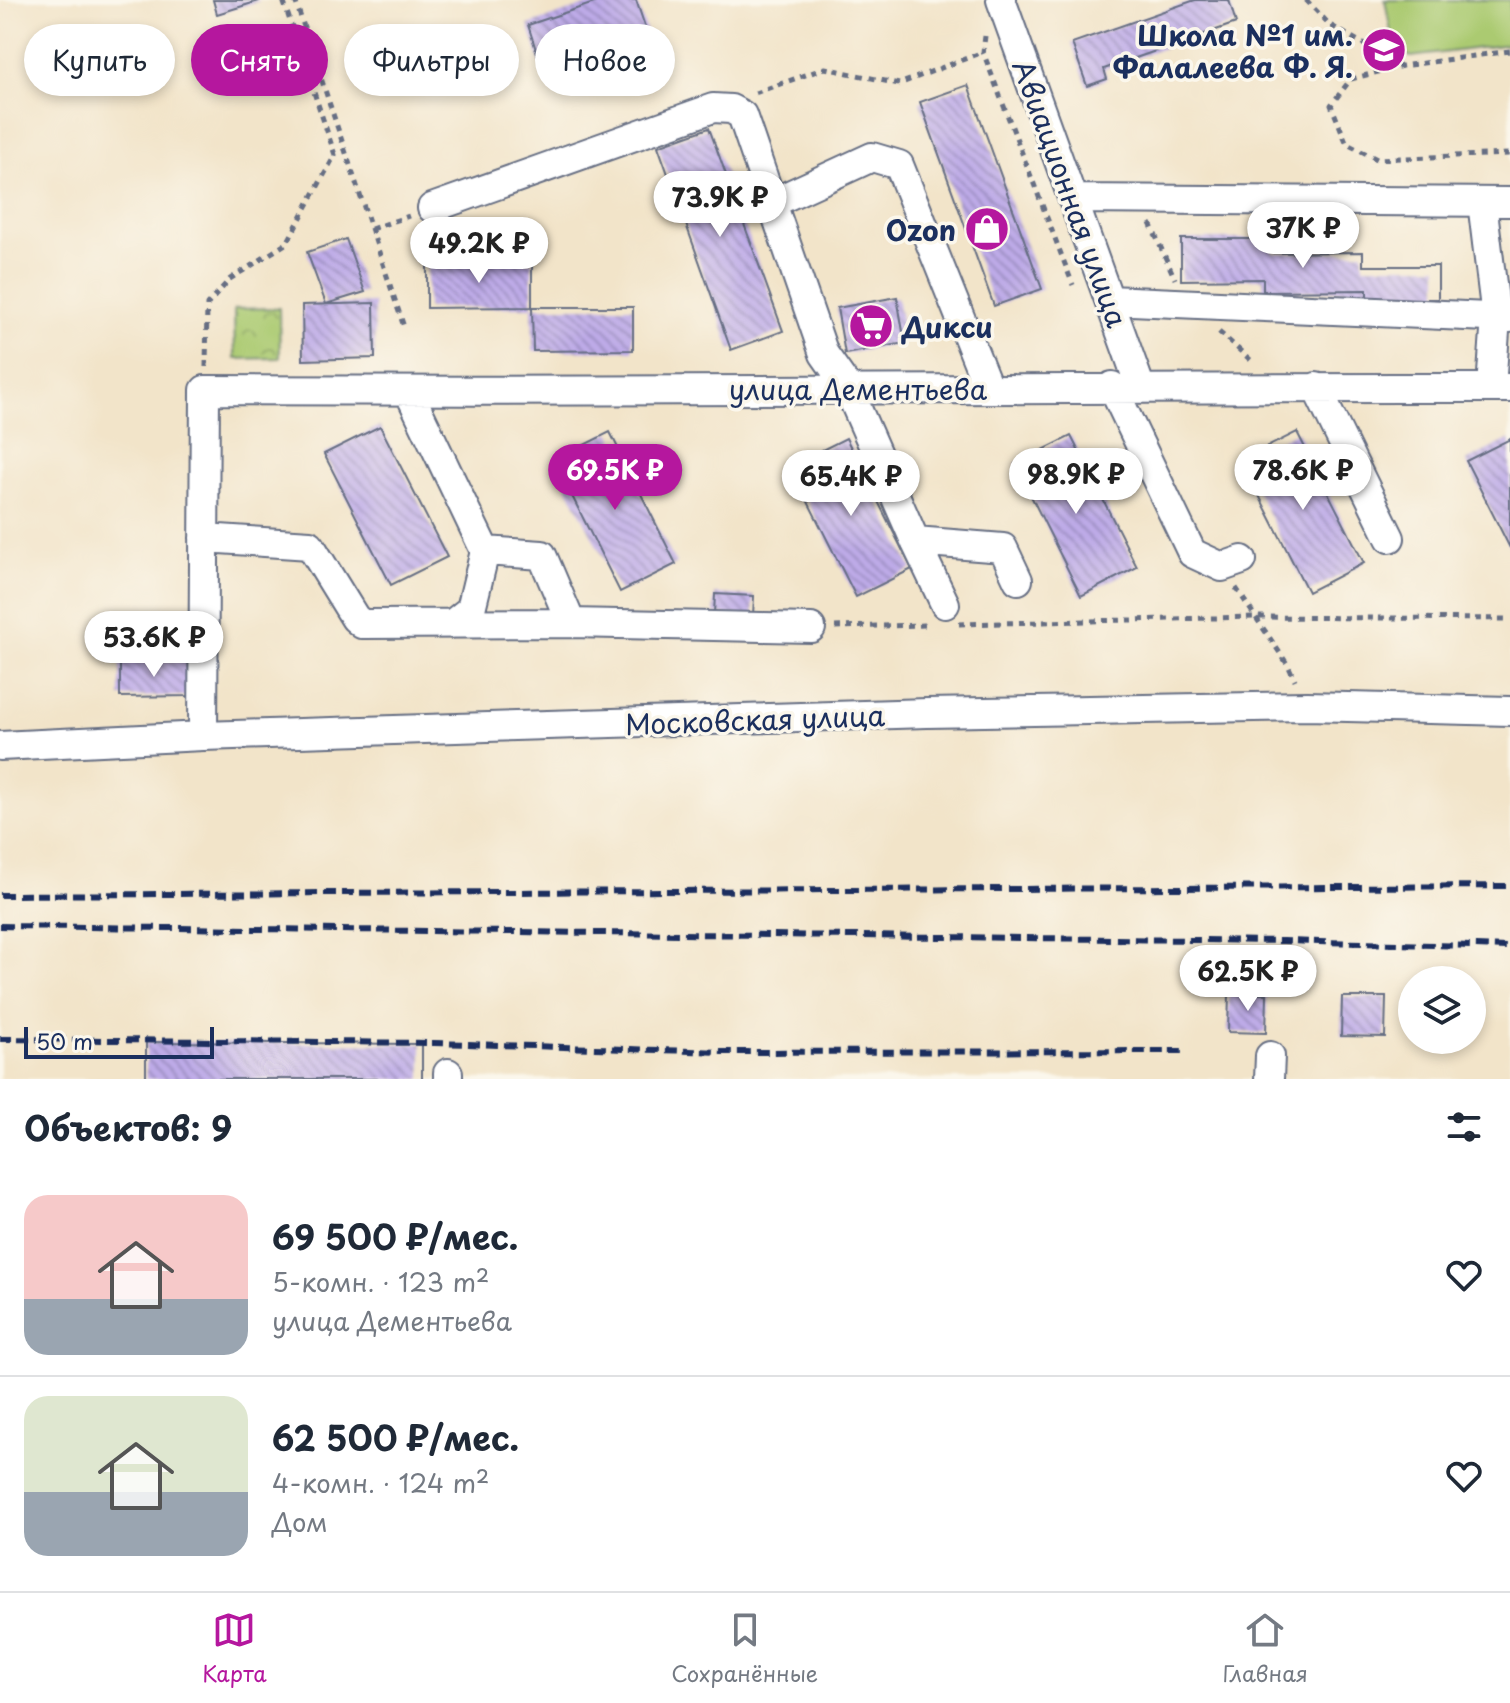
<!DOCTYPE html>
<html lang="ru">
<head>
<meta charset="utf-8">
<style>
  body { margin:0; font-family:"Playpen Sans",sans-serif; background:#f6f6f7; color:#1f2937; height:100vh; display:flex; flex-direction:column; font-size:30px; white-space:nowrap }
  * { box-sizing:border-box; margin:0 }
  p { font-size:26px; color:#747a83 }
  .icon { flex:none; width:44px; height:44px; fill:none; stroke:currentColor; stroke-width:2; stroke-linecap:round; stroke-linejoin:round }
  .map { position:relative; height:1079px; overflow:hidden }
  .side { display:flex; flex-direction:column; background:#fff; flex:1 }
  .side>* { flex:none }
  .guide { position:absolute; left:24px; top:24px; width:800px; height:72px; display:flex; gap:16px }
  .fabs { position:absolute; left:1398px; top:966px; display:grid; gap:16px }
  .fabs a { display:grid; place-items:center; width:88px; height:88px; border-radius:50%; background:#fff; box-shadow:0 4px 12px #0003; font-size:40px }
  .scale { position:absolute; left:24px; bottom:20px; width:190px; box-sizing:border-box; padding-left:8px; border:4px solid #1b2f5e; border-top:0; font-size:22px; line-height:28px; white-space:nowrap; color:#1b2f5e; -webkit-text-stroke:6px #fbf7ec; paint-order:stroke }
  .price { position:absolute; translate:-50% -68px; padding:0 18px; border-radius:28px; background:#fff; color:#222; font-size:26px; line-height:52px; filter:drop-shadow(0 2px 4px #0008) }
  .price::after { content:''; position:absolute; left:50%; top:48px; width:24px; height:18px; margin-left:-12px; background:inherit; clip-path:polygon(0 0,100% 0,50% 100%) }
  .price.current { background:#b5179e; color:#fff }
  ul { padding:0; list-style:none }
  li { display:flex; align-items:center; gap:24px; height:200px; padding:0 24px }
  li+li { border-top:2px solid #e0e1e3 }
  li span { display:grid; place-items:center; flex:none; width:224px; height:160px; border-radius:24px; color:#555 }
  li>.icon { margin-inline-start:auto }
  span .icon { width:96px; height:96px; fill:#fffc; stroke-width:1 }
  li b { font-size:34px }
  h2 { display:flex; justify-content:space-between; align-items:center; height:96px; padding:0 24px; font-size:34px }
  .tag { padding:0 28px; border-radius:36px; background:#fff; box-shadow:0 4px 12px #0003; font-size:28px; line-height:72px }
  .tag.current { background:#b5179e; color:#fff }
  .tab-bar { display:flex; justify-content:space-around; align-items:center; height:112px; border-top:2px solid #e0e1e3; background:#fff; font-size:22px; color:#747a83 }
  .tab-bar a { display:grid; justify-items:center; gap:4px }
  .tab-bar .current { color:#b5179e }
  .map>svg:first-child { display:block }
  .park { fill:url(#park-crowns); stroke:#637c68; stroke-width:2 }
  .pitch { fill:#abca71; stroke:#637c68; stroke-width:2 }
  .building { fill:url(#building-back-hatch) }
  .lines { fill:none; stroke-linecap:round; stroke-linejoin:round }
  .minor-casing { stroke:#666e83; stroke-width:32 }
  .path { stroke:#666e83; stroke-width:5; stroke-dasharray:6 6; stroke-linecap:butt }
  .minor { stroke:#fff; stroke-width:28 }
  .rail { stroke:#1b2f5e; stroke-width:6; stroke-dasharray:12 6; stroke-linecap:butt }
  .labels { text-anchor:middle; dominant-baseline:central; stroke-width:7; stroke-linejoin:round; paint-order:stroke }
  .poi-label { font-size:28px; font-weight:bold; fill:#1b2f5e; stroke:#fbf7ec; text-anchor:end }
  .street-label { font-size:28px; fill:#1b2f5e; stroke:#fbf7ec }
</style>
</head>
<body>
<div class="map">
<svg width="1510" height="1079" viewBox="0 0 1510 1079">
  <defs>
    <pattern id="park-crowns" width="20" height="18" patternUnits="userSpaceOnUse" patternTransform="scale(2)"><rect width="20" height="18" fill="#abca71"/><path d="M2 6a3 3 0 1 1 6 0M12 15a3 3 0 1 1 6 0" fill="none" stroke="#8aa460"/></pattern>
    <pattern id="building-back-hatch" width="6" height="6" patternUnits="userSpaceOnUse" patternTransform="scale(2)"><rect width="6" height="6" fill="#bdaae7"/><path d="M-1 5l2 2M0 0l6 6M5-1l2 2" fill="none" stroke="#998bbe"/></pattern>
  </defs>
  <rect width="100%" height="100%" fill="#fbf7ec"/>
  <filter id="ink" filterUnits="userSpaceOnUse"><feTurbulence type="fractalNoise" baseFrequency=".0125" numOctaves="2"/><feDisplacementMap in="SourceGraphic" scale="16" xChannelSelector="R" yChannelSelector="G"/><feConvolveMatrix kernelMatrix="1 2 1 2 8 2 1 2 1" color-interpolation-filters="sRGB"/></filter>
  <filter id="wash" filterUnits="userSpaceOnUse"><feTurbulence type="fractalNoise" baseFrequency=".006" numOctaves="4" result="noise"/><feDisplacementMap in="SourceGraphic" scale="32" xChannelSelector="R" yChannelSelector="G"/><feGaussianBlur stdDeviation="1.8" result="paint"/><feColorMatrix in="noise" values="0 0 0 0 0 0 0 0 0 0 0 0 0 0 0 0 0 1.4 0 .05"/><feComposite in="paint" operator="in"/></filter>
  <g filter="url(#wash)">
    <rect width="100%" height="100%" fill="#f2e4c9"/>
    <path class="park" d="M 279,308 L 280,358 L 235,359 L 234,309 Z"/>
    <path class="pitch" d="M 1385,0 L 1510,0 L 1510,44 L 1411,57 L 1397,50 L 1392,37 Z"/>
    <g id="blocks">
      <path class="building" d="M 213,0 L 259,0 L 259,1 L 217,14 Z
        M 603,0 L 636,0 L 652,47 L 546,81 L 528,25 Z
        M 1195,0 L 1229,0 L 1236,23 L 1104,69 L 1107,79 L 1087,86 L 1072,43 Z
        M 968,85 L 1042,289 L 994,306 L 920,102 Z
        M 709,128 L 783,331 L 731,350 L 658,146 Z
        M 346,239 L 365,292 L 326,304 L 307,252 Z
        M 1181,239 L 1273,239 L 1273,253 L 1363,252 L 1363,266 L 1438,266 L 1438,299 L 1367,299 L 1367,290 L 1263,291 L 1263,279 L 1181,280 Z
        M 427,262 L 532,262 L 532,307 L 427,308 Z
        M 897,297 L 905,343 L 845,354 L 837,308 Z
        M 374,303 L 375,358 L 303,360 L 302,305 Z
        M 532,307 L 633,307 L 633,350 L 533,351 Z
        M 380,426 L 447,557 L 391,585 L 324,454 Z
        M 610,432 L 676,564 L 620,592 L 554,460 Z
        M 1297,432 L 1364,563 L 1308,592 L 1241,460 Z
        M 1071,436 L 1137,567 L 1081,596 L 1015,464 Z
        M 846,438 L 912,569 L 856,597 L 790,466 Z
        M 1510,439 L 1510,548 L 1466,461 Z
        M 715,594 L 754,596 L 753,616 L 714,614 Z
        M 189,661 L 189,696 L 120,697 L 120,662 Z
        M 1229,993 L 1267,994 L 1266,1033 L 1228,1032 Z
        M 1342,997 L 1386,997 L 1385,1037 L 1341,1036 Z
        M 146,1042 L 422,1044 L 422,1079 L 146,1079 Z"/>
    </g>
  </g>
  <g filter="url(#ink)">
    <use href="#blocks" fill-opacity="0" stroke="#666e83" stroke-width="2"/>
    <g class="lines">
      <g class="minor-casing">
        <path id="minor" d="M 1001,0 L 1140,386
          M 1073,199 L 1510,202
          M 1482,202 L 1496,317 L 1491,388
          M 432,208 L 713,108 L 731,109 L 742,115 L 772,203
          M 1109,300 L 1510,318
          M 1112,386 L 1192,553 L 1222,567 L 1242,560
          M 988,387 L 899,165 L 872,157 L 772,203 L 824,354 L 848,388 L 915,541 L 1003,548 L 1018,580
          M 1316,387 L 1390,538
          M 409,392 L 485,551 L 471,609 L 452,624
          M 204,538 L 310,545 L 355,618 L 362,624 L 571,623
          M 915,541 L 945,604
          M 485,551 L 542,555 L 571,623 L 811,628
          M 203,736 L 205,390 C 640,393 1075,387 1510,388
          M 0,746 L 203,736 L 927,713 L 1307,706 L 1510,711
          M 448,1079 L 448,1073
          M 1269,1079 L 1270,1056"/>
      </g>
      <path class="path" d="M 295,0 L 405,330
        M 1306,0 L 1330,25 L 1402,66
        M 985,36 L 983,52 L 1073,285
        M 1510,51 L 1402,66 L 1351,79 L 1331,105 L 1347,144 L 1377,159 L 1510,154
        M 755,93 L 825,68 L 899,84 L 983,52
        M 1150,223 L 1175,279
        M 371,229 L 409,216
        M 1219,332 L 1254,363
        M 206,367 L 207,305 L 230,279 L 287,243 L 335,155 L 283,0
        M 1236,588 L 1288,665 L 1295,680
        M 959,624 L 1255,617 L 1510,619
        M 835,627 L 929,625"/>
      <use href="#minor" class="minor"/>
      <path class="rail" d="M 0,895 L 1510,886
        M 0,926 L 1283,941 L 1510,947
        M 0,1039 L 434,1043 L 723,1052 L 1184,1051"/>
    </g>
  </g>
  <defs>
    <g id="school-disc" transform="scale(2.3)"><circle r="9.5" fill="#b5179e" stroke="#fbf7ec"/><path d="M0-5L7-2L0 1L-7-2ZM-4 1L0 2.5L4 1V4Q0 6-4 4Z" fill="#fff"/></g>
    <g id="shop-disc" transform="scale(2.3)"><circle r="9.5" fill="#b5179e" stroke="#fbf7ec"/><path d="M-5-2.5h2.3a2.7 3.5 0 0 1 5.4 0H5L5.5 6h-11ZM-1.5-2.5h3a1.5 2.3 0 0 0-3 0Z" fill="#fff"/></g>
    <g id="supermarket-disc" transform="scale(2.3)"><circle r="9.5" fill="#b5179e" stroke="#fbf7ec"/><path d="M-6-5.5h2.5l.6 2H6L4.5 2H-2.5L-4.4-4H-6ZM-1.5 3.2a1.3 1.3 0 1 0 .1 0ZM3 3.2a1.3 1.3 0 1 0 .1 0Z" fill="#fff"/></g>
  </defs>
  <g fill-rule="evenodd">
    <use href="#school-disc" x="1384" y="50"/>
    <use href="#shop-disc" x="987" y="229"/>
    <use href="#supermarket-disc" x="871" y="326"/>
  </g>
  <g class="labels">
    <g class="poi-label">
      <text x="1353" y="34">Школа №1 им.<tspan x="1353" dy="32">Фалалеева Ф. Я.</tspan></text>
      <text x="956" y="229">Ozon</text>
      <text x="902" y="326" text-anchor="start">Дикси</text>
    </g>
    <g class="street-label">
      <text transform="translate(1071 193) rotate(70)">Авиационная улица</text>
      <text x="858" y="388">улица Дементьева</text>
      <text transform="translate(755 719) rotate(-2)">Московская улица</text>
    </g>
  </g>
</svg>
<div class="fabs">
<a><svg class="icon" aria-label="layers" viewBox="0 0 24 24"><path d="M12 4l9 5-9 5-9-5zM3 14l9 5 9-5"/></svg></a>
</div>
<div class="scale">50 m</div>
<b class="price" style="left:720px;top:239px">73.9K ₽</b>
<b class="price" style="left:1303px;top:270px">37K ₽</b>
<b class="price" style="left:479px;top:285px">49.2K ₽</b>
<b class="price current" style="left:615px;top:512px">69.5K ₽</b>
<b class="price" style="left:1303px;top:512px">78.6K ₽</b>
<b class="price" style="left:1076px;top:516px">98.9K ₽</b>
<b class="price" style="left:851px;top:518px">65.4K ₽</b>
<b class="price" style="left:154px;top:679px">53.6K ₽</b>
<b class="price" style="left:1248px;top:1013px">62.5K ₽</b>
<div class="guide">
<a class="tag">Купить</a>
<a class="tag current">Снять</a>
<a class="tag">Фильтры</a>
<a class="tag">Новое</a>
</div>
</div>
<section class="side">
<h2>Объектов: 9<svg class="icon" aria-label="filters" viewBox="0 0 24 24"><path d="M4 7h16M4 17h16"/><circle cx="9" cy="7" r="2"/><circle cx="15" cy="17" r="2"/></svg></h2>
<ul>
<li><span style="background:linear-gradient(#f6c9c9 65%,#9aa5b1 0)"><svg class="icon" aria-label="home" viewBox="0 0 24 24"><path d="M3 11l9-7 9 7M6 9v11h12V9"/></svg></span><div><b>69 500 ₽/мес.</b><p>5-комн. · 123 m²</p><p>улица Дементьева</p></div><svg class="icon" aria-label="heart" viewBox="0 0 24 24"><path d="M12 20l-8-8c-3-5 5-10 8-4 3-6 11-1 8 4z"/></svg></li>
<li><span style="background:linear-gradient(#dfe7d0 60%,#9aa5b1 0)"><svg class="icon" aria-label="home" viewBox="0 0 24 24"><path d="M3 11l9-7 9 7M6 9v11h12V9"/></svg></span><div><b>62 500 ₽/мес.</b><p>4-комн. · 124 m²</p><p>Дом</p></div><svg class="icon" aria-label="heart" viewBox="0 0 24 24"><path d="M12 20l-8-8c-3-5 5-10 8-4 3-6 11-1 8 4z"/></svg></li>
</ul>
</section>
<nav class="tab-bar">
<a class="current"><svg class="icon" aria-label="map" viewBox="0 0 24 24"><path d="M3 6l6-2 6 2 6-2v14l-6 2-6-2-6 2zM9 4v14M15 6v14"/></svg>Карта</a>
<a><svg class="icon" aria-label="saved" viewBox="0 0 24 24"><path d="M7 4h10v16l-5-4-5 4z"/></svg>Сохранённые</a>
<a><svg class="icon" aria-label="home" viewBox="0 0 24 24"><path d="M3 11l9-7 9 7M6 9v11h12V9"/></svg>Главная</a>
</nav>
</body>
</html>
